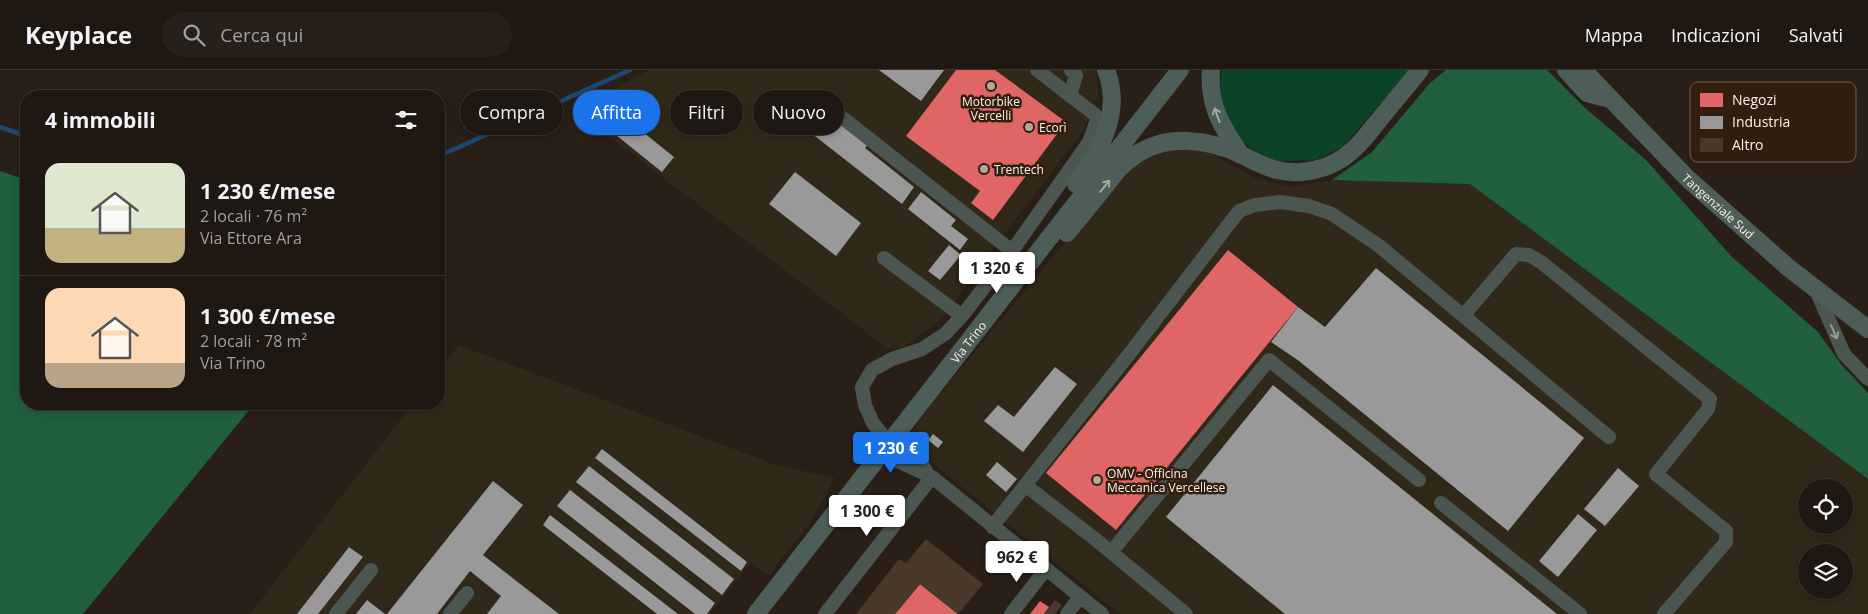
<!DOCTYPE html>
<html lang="it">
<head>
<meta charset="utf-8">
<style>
  body { margin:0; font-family:"Open Sans",sans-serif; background:#27201a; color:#f1f3f6; height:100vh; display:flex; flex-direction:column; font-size:19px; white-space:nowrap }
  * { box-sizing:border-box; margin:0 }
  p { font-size:16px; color:#a19f9f }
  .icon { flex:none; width:28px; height:28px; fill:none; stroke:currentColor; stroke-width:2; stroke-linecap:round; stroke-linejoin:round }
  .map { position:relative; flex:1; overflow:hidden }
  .drawer { position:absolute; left:20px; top:20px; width:425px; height:320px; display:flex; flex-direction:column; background:#1f1711; border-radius:20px; box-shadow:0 2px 8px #0003,0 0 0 1px #3c3631 }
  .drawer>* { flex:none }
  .banner { position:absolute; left:460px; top:20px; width:475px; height:45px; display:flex; gap:10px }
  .fabs { position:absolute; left:1798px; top:409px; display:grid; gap:10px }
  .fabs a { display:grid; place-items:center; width:55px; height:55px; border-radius:50%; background:#1f1711; box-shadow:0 2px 8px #0003,0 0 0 1px #3c3631; font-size:25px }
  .price { position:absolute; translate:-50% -42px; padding:0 11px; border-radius:5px; background:#fff; color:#222; font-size:16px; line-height:32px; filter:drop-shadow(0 1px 2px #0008) }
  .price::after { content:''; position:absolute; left:50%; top:30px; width:15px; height:11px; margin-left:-8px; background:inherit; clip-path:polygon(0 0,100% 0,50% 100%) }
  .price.on { background:#1a73e8; color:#fff }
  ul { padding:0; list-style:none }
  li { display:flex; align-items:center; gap:15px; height:125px; padding:0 25px }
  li+li { border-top:1px solid #3c3631 }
  li span { display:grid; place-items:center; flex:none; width:140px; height:100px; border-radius:15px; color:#555 }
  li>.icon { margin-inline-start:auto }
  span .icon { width:60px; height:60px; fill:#fffc; stroke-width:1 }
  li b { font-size:21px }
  h2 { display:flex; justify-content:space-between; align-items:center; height:60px; padding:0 25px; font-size:21px }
  .pill { padding:0 18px; border-radius:22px; background:#1f1711; box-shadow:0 2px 8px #0003,0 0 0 1px #3c3631; font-size:18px; line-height:45px }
  .pill.on { background:#1a73e8; color:#fff }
  header { display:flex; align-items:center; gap:30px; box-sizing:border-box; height:70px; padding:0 25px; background:#1f1711; border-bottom:1px solid #3c3631 }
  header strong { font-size:24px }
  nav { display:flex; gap:28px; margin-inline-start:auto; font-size:18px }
  .search { width:350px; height:45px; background:#27201a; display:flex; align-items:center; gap:12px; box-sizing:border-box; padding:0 18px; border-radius:28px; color:#a19f9f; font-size:19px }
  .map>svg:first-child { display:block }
  .industrial { fill:#302819; fill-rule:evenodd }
  .green { fill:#0c4327 }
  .forest { fill:#20603d }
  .shops { fill:#e06666 }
  .industry { fill:#999 }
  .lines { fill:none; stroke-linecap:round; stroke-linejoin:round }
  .stream { stroke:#1b4874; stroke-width:4.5 }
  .building { fill:#48392b }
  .minor { stroke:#4b5650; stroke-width:14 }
  .major { stroke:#4c5e57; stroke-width:18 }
  .oneway { stroke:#a4a79e }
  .oneway2 { stroke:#9b9b94 }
  .poi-dot { fill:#b3a79e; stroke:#311e0f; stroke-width:2 }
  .labels { text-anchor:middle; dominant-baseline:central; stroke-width:5; stroke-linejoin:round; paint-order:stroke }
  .poi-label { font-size:12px; fill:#fdf0e6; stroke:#311e0f; text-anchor:start }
  .street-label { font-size:12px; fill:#fdf0e6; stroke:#311e0f }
  .key { fill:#311e0f; stroke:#6e5d50; stroke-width:1 }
  .key-label { font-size:14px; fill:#fdf0e6 }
</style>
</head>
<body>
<header>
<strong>Keyplace</strong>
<div class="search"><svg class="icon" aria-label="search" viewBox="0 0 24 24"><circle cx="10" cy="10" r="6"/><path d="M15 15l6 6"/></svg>Cerca qui</div>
<nav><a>Mappa</a><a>Indicazioni</a><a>Salvati</a></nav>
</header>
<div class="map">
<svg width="1868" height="544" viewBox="0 0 1868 544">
  <rect width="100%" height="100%" fill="#291f17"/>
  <path class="industrial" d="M 650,0 L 1094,0 L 1097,5 L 1098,28 L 1084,60 L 979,197 L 943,247 L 902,279 L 886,277 L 574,40 Z
    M 1178,79 L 1206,81 L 1255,108 L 1292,117 L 1332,110 L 1470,113 L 1868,409 L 1868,544 L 1120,544 L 926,388 L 913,374 L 912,363 L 920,348 L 1129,95 L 1152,83 ZM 1806,418 L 1844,418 L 1844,455 L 1806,455 ZM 1806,482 L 1844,482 L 1844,520 L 1806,520 Z
    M 459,275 L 776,395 L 835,408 L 810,453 L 768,506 L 750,493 L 710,544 L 250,544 L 413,334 L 439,334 L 439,300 Z"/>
  <path class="green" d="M 1222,0 L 1409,0 L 1343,77 L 1315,90 L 1276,91 L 1252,79 L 1238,68 L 1222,43 L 1220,9 Z"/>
  <path class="forest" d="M 1446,0 L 1547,0 L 1584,37 L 1646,90 L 1732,187 L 1818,262 L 1841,294 L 1868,323 L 1868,409 L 1470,114 L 1332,110 L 1372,82 L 1430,13 Z
    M 0,101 L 26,110 L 26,334 L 254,334 L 83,544 L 0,544 Z"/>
  <path class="shops" d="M 956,0 L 995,0 L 1066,52 L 993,150 L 971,133 L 980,121 L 906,66 Z
    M 1228,180 L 1298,237 L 1116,460 L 1046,403 Z
    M 920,514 L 958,544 L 895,544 Z
    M 1040,531 L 1049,537 L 1044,544 L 1030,544 Z"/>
  <path class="industry" d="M 879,0 L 944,0 L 921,31 Z
    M 608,34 L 674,87 L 662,102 L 596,49 Z
    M 827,41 L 868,74 L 865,78 L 914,117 L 902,134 L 811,63 Z
    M 795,102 L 861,153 L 836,186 L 769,134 Z
    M 921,122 L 956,150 L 951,156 L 968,169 L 960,180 L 908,139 Z
    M 949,175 L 961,185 L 940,210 L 928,201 Z
    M 1376,198 L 1584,368 L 1508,461 L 1299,291 L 1271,272 L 1298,237 L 1325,257 Z
    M 1055,297 L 1077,314 L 1023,382 L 984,351 L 998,335 L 1014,347 Z
    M 1273,315 L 1557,544 L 1285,544 L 1166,447 Z
    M 933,364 L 943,372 L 938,378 L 928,370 Z
    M 602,379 L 747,492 L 741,501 L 595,388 Z
    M 997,392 L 1017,409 L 1006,422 L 986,405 Z
    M 589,396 L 734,509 L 722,525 L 576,412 Z
    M 1618,398 L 1639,416 L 1605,456 L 1584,439 Z
    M 493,411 L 523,435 L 483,485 L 559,544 L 487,544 L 501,526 L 470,501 L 437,544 L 387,544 Z
    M 570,420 L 715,533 L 707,544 L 695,544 L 557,436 Z
    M 1578,444 L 1597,460 L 1558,507 L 1539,491 Z
    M 550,445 L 678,544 L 657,544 L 543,455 Z
    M 349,477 L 363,487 L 318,544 L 297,544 Z
    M 367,530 L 385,544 L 356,544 Z"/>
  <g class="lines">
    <path class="stream" d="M 0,57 L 26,66
      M 439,86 L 630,0"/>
  </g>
  <path class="building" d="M 926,469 L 983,514 L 958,544 L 920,514 L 895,544 L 856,544 L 899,489 L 906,493 Z
    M 1055,530 L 1062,535 L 1055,544 L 1044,544 Z"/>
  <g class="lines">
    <path class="minor" d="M 1037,0 L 1098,47 L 1089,72 L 1012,181 L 962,246 L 945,264 L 922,279 L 892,289 L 872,300 L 862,317 L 865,335 L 873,353 L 889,373 L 893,389 L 932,407 L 1102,544
      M 1070,26 L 1076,5 L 1071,0
      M 844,49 L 1012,181
      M 884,188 L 962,246
      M 1815,218 L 1844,284 L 1868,309
      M 1463,246 L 1516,184 L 1529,185 L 1541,192 L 1710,329 L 1708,339 L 1656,404 L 1726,461 L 1726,472 L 1664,544
      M 889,373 L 904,374 L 920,390 L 927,403
      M 1025,415 L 1095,469 L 1186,544
      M 1441,433 L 1580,544
      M 992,457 L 1130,283 L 1239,141 L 1255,135 L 1280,132 L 1309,136 L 1332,144 L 1378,175 L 1609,367
      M 1111,482 L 1269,290 L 1419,410
      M 336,544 L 371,500
      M 450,544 L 467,523
      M 825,544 L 932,407
      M 1011,544 L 1046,499
      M 1067,544 L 1080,527"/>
    <g class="major">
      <path d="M 1211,0 C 1208,36 1222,57 1241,85"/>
      <path d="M 1566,0 L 1587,23 L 1610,29"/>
      <path id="s1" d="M 1583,0 L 1687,108 L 1790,199 L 1868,259"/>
      <path d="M 1076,114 C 1100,81 1123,42 1106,0"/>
      <path d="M 1067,163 C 1079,148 1091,134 1103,119 C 1112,107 1121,94 1134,86 C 1167,63 1208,69 1242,85 C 1254,91 1264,97 1277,100 C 1297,105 1319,101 1336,92 C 1354,83 1367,65 1379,50 C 1393,33 1406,17 1420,0"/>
      <path id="s2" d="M 756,544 L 1180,0"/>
    </g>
  </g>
  <defs><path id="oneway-shaft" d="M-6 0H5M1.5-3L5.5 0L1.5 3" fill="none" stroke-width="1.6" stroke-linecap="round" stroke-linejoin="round" transform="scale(1.25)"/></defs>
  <g class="oneway">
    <use href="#oneway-shaft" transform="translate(1217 45) rotate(-110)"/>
    <use href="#oneway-shaft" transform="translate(1105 116) rotate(-51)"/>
  </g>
  <use class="oneway2" href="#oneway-shaft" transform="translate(1834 262) rotate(66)"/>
  <g class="poi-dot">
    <circle cx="991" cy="16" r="5"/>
    <circle cx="1029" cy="57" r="5"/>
    <circle cx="984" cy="99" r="5"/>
    <circle cx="1097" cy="410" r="5"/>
  </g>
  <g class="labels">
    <g class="poi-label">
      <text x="991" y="31" text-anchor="middle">Motorbike<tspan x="991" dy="14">Vercelli</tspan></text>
      <text x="1039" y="57">Ecorì</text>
      <text x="994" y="99">Trentech</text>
      <text x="1107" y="403">OMV - Officina<tspan x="1107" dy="14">Meccanica Vercellese</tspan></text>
    </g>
    <g class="street-label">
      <text stroke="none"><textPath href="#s1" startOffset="192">Tangenziale Sud</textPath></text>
      <text stroke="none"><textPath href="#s2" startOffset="345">Via Trino</textPath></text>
    </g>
  </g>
  <rect x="1690" y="12" width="166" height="80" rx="8" class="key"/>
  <rect x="1700" y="23" width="23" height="14" fill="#e06666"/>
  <rect x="1700" y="46" width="23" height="13" fill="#999"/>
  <rect x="1700" y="68" width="23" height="14" fill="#48392b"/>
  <g class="key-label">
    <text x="1732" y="35">Negozi</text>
    <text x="1732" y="57">Industria</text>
    <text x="1732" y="80">Altro</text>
  </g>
</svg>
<div class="fabs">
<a><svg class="icon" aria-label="locate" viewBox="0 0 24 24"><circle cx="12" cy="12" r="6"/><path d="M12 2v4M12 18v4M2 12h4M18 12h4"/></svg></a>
<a><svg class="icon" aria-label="layers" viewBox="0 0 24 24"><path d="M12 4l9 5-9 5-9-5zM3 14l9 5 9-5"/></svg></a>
</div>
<b class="price" style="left:997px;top:224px">1 320 €</b>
<b class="price on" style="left:891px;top:404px">1 230 €</b>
<b class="price" style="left:867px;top:467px">1 300 €</b>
<b class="price" style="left:1017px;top:513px">962 €</b>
<div class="banner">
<a class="pill">Compra</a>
<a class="pill on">Affitta</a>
<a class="pill">Filtri</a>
<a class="pill">Nuovo</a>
</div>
<section class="drawer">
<h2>4 immobili<svg class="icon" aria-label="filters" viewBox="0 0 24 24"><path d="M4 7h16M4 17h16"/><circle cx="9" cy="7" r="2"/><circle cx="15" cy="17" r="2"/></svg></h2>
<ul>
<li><span style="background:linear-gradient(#dfe7d0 65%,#c2b280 0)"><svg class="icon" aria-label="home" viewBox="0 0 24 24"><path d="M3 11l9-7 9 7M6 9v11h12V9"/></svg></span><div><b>1 230 €/mese</b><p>2 locali · 76 m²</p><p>Via Ettore Ara</p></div></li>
<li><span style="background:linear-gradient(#ffd9b3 75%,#b9a48a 0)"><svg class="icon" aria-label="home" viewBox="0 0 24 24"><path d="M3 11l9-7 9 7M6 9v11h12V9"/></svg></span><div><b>1 300 €/mese</b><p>2 locali · 78 m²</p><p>Via Trino</p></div></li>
</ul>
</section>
</div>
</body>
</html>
